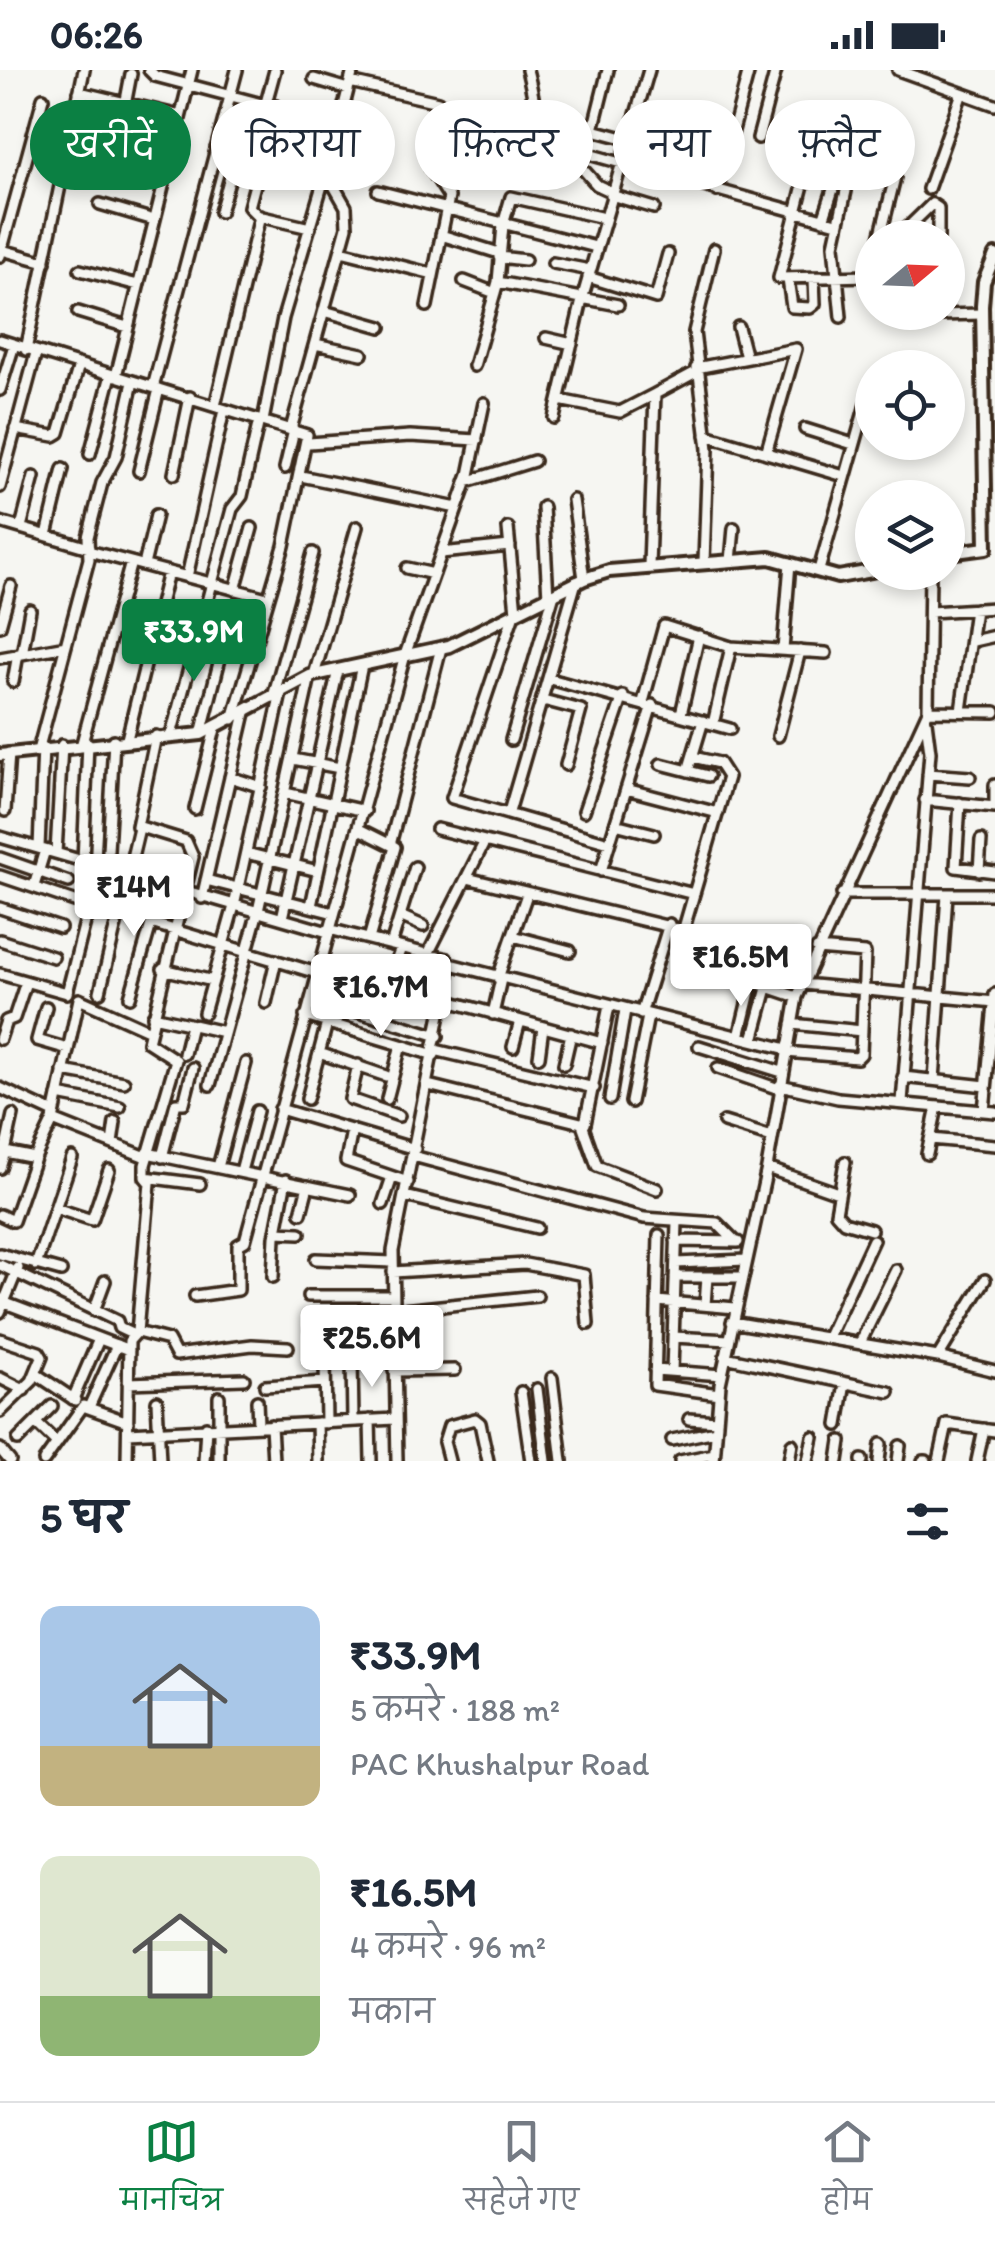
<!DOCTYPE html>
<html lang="hi">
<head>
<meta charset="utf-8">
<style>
  body { margin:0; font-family:Itim,"Playpen Sans Deva",sans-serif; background:#f2f2f3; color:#1f2937; height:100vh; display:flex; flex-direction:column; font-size:38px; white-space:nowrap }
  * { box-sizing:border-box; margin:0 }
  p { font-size:32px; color:#747a83 }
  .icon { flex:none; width:55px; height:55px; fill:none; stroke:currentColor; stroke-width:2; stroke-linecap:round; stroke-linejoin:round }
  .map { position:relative; height:1391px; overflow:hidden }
  .panel { display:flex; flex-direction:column; background:#fff; flex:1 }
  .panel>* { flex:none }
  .guide { position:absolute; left:30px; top:30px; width:935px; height:90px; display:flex; gap:20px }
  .needle { width:65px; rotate:71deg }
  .buttons { position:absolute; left:855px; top:150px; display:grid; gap:20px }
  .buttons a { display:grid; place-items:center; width:110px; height:110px; border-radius:50%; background:#fff; box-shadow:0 5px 15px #0003; font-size:50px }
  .price { position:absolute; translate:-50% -85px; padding:0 22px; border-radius:10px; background:#fff; color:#222; font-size:32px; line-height:65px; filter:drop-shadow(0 2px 5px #0008) }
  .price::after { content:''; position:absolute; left:50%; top:60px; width:30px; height:22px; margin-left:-15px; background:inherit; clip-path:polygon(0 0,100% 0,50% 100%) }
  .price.active { background:#0b8043; color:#fff }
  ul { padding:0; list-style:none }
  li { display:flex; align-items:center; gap:30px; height:250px; padding:0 40px }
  li span { display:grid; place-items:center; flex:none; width:280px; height:200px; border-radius:20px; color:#555 }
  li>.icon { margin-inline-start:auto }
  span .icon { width:120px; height:120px; fill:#fffc; stroke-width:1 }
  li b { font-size:42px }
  h2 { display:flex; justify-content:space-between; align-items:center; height:120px; padding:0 40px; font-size:42px }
  .pill { padding:0 35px; border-radius:45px; background:#fff; box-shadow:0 5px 15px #0003; font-size:35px; line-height:90px }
  .pill.active { background:#0b8043; color:#fff }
  .status { display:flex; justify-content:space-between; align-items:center; height:70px; padding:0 50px; background:#fff; direction:ltr }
  .status svg { height:28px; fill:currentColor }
  .tab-bar { display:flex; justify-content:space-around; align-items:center; height:140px; border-top:2px solid #e0e1e3; background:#fff; font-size:28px; color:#747a83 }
  .tab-bar a { display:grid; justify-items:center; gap:5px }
  .tab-bar .active { color:#0b8043 }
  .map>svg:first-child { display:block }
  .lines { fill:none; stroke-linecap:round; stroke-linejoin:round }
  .minor-casing { stroke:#3b2a1e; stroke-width:16 }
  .major-casing { stroke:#3b2a1e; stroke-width:18 }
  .minor { stroke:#f6f6f2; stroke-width:9 }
  .major { stroke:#f6f6f2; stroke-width:10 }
</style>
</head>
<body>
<div class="status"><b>06:26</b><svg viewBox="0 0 49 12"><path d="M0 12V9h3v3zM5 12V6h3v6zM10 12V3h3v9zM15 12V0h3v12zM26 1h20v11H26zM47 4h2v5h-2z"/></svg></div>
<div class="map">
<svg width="995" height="1391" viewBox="0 0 995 1391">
  <rect width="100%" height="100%" fill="#f6f6f2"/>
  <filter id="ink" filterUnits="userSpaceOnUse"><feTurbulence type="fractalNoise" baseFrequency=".01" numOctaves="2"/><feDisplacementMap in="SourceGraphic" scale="20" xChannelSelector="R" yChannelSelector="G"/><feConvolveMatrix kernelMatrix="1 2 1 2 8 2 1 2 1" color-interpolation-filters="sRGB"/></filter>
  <g filter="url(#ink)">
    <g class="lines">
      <g class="minor-casing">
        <path id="minor" d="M 149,0 L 155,6 L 338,54
          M 527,0 C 534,24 535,55 549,73 L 837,153
          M 898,0 L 995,35
          M 131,4 L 119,67 L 172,81
          M 314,9 L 348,19
          M 350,12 L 438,32
          M 79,22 L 180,46
          M 266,33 L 275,0
          M 276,36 L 249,137 L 258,146 L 310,158
          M 540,46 L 627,69
          M 634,49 L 729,76
          M 804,49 L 798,81 L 809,92 L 779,208 L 872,206
          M 593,60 L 608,0
          M 758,68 L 776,0
          M 216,78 L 280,94 L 328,99 L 353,0
          M 566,80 L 597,115 L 612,122
          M 106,98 L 163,114
          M 928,119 L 962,23
          M 378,121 L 596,177
          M 717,121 L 749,0
          M 611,125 L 654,138
          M 100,134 L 154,150
          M 220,142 L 237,83
          M 823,150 L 858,43
          M 441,165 L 499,183
          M 880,168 L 895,107
          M 897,168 L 932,134 L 938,138 L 938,168
          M 2,180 L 45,192
          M 341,181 L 433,204
          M 0,186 L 43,28
          M 499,187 L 525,190
          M 553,193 L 590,200
          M 80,200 L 138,215
          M 588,207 L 656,228 L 668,184
          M 788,209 L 792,237 L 810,238 L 815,234 L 814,208
          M 464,211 L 495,223
          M 498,212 L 618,235
          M 427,236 L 449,127 L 431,99
          M 324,241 L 381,257
          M 78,242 L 127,257
          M 892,242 L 895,246 L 982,244
          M 841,247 L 834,175 L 846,121
          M 738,257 L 746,288
          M 546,268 L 572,274
          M 0,270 L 307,365 L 284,476 L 233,649
          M 315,274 L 362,284
          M 26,280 L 84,0
          M 474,296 L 498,212 L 503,155 L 511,127 L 604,148
          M 696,298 L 796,279 L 766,383
          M 116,306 L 192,0
          M 153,317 L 237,0
          M 0,320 L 14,275
          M 559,330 L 620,342 L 655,324
          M 215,336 L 260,146
          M 554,348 L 583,226 L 649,0
          M 263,351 L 283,248 L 326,102
          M 15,359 L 54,366 L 59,363 L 79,295
          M 291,359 L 347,157 L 346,137 L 325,100
          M 805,359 L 853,374
          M 706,365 L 844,406
          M 309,373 L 410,366 L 477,370
          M 90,384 L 111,305
          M 285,398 L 294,360
          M 139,401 L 159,319
          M 174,404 L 190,327
          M 301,406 L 457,438
          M 466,412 L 534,391
          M 0,417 L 36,283
          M 573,430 L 584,509
          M 543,437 L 548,527
          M 0,452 L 89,478
          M 21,457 L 34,407
          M 508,458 L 516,542
          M 47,465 L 63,399
          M 89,481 L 267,528
          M 441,483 L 510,476
          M 731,491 L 734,458
          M 704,492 L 708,379 L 694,262 L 714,179
          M 144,495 L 156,445
          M 649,496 L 655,324 L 696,302
          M 407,498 L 434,504
          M 819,500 L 867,331
          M 187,507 L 224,340
          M 235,520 L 252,458
          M 930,542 L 995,538
          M 514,544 L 452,728 L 609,773
          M 0,556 L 11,516
          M 973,571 L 995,566
          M 783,580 L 790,493
          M 22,584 L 30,540
          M 0,588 L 66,576
          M 314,605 L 357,457
          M 550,609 L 730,659
          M 13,612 L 18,584
          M 273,627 L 313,483
          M 543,630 L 581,640 L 566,695
          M 643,632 L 664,556 L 731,577 L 826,583
          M 928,641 L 995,642
          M 961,641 L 975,539
          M 681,644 L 699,566
          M 713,654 L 731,577
          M 201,664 L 224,573
          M 171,665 L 232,439 L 242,426 L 259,350
          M 778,666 L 800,581
          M 127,669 L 168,502
          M 511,670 L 554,524
          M 82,673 L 131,492
          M 39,677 L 89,489 L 88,467 L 102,413 L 116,387 L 133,312
          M 293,689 L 340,698
          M 661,694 L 708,706
          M 688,701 L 703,651
          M 928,704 L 970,707
          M 230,707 L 261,717
          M 626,719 L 718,743
          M 285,723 L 365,741
          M 925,730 L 995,737
          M 960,733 L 956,797 L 995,802
          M 995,737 L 995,715
          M 195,739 L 215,659
          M 5,741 L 9,683
          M 584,741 L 623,626
          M 509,742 L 576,512
          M 615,754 L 654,764
          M 359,759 L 395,777 L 369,869
          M 437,759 L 694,824
          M 0,767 L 328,862
          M 391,771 L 441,578
          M 39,778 L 43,677
          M 56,783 L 62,675
          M 246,783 L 318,801
          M 0,788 L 69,812
          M 83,792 L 88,673
          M 107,799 L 114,670
          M 601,801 L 652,635
          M 979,801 L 981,770
          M 0,806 L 89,836
          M 467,808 L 724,870
          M 206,810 L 334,843
          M 34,816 L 45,780
          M 842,824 L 995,824
          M 202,828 L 245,643
          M 311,836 L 362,595
          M 0,838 L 60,858
          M 400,846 L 423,856
          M 282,848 L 338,600
          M 151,853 L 317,903
          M 684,858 L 728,707 L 719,693 L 693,687
          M 329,859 L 447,889 L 450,894 L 393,1181 L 397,1391
          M 513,866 L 570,881
          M 0,870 L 53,887
          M 391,875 L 415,797
          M 428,884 L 484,773
          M 450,894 L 787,979
          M 740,895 L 803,913
          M 163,899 L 213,911
          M 318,900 L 443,939
          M 0,904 L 67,923 L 99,797
          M 498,908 L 527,824
          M 803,914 L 995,932
          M 385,921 L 401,878
          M 100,922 L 139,758
          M 130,927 L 162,816
          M 797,927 L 738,907 L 743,879 L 810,896
          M 445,930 L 602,973
          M 266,933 L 276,890
          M 336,935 L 438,966
          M 46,937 L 37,970 L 68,979
          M 204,943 L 234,836 L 281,623
          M 493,944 L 501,909
          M 641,944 L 669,854
          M 153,946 L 224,962
          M 305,946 L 434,985
          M 792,954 L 862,961
          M 739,967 L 752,913
          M 0,969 L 6,951 L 14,948 L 26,912
          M 753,970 L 767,918
          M 699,976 L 782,1002
          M 513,977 L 520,951
          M 435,980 L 594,1018
          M 786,982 L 857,988 L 861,984 L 865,883 L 817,879
          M 319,983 L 386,1006
          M 184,984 L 191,955
          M 539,987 L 543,957
          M 564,994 L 571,964
          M 358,995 L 350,1029 L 399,1046
          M 718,998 L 779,1019
          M 63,1001 L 124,1012
          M 903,1007 L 986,1016
          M 934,1010 L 947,825
          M 210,1015 L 258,841 L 310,606
          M 428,1015 L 585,1054 L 609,936
          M 780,1015 L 838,1028 L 995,1042
          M 0,1018 L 54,1043
          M 58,1025 L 120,1037
          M 307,1029 L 327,953
          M 387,1029 L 401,975
          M 610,1029 L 625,940
          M 631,1032 L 648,946
          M 902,1032 L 930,682 L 926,651
          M 280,1039 L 415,1079
          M 984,1041 L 995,924
          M 53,1050 L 79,929 L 150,961
          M 724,1052 L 772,1067
          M 582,1054 L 597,1096 L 657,1119
          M 352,1060 L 346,1091 L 408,1112
          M 931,1069 L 995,1075
          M 112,1073 L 115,1052
          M 1,1080 L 5,1082 L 13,1045
          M 147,1083 L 350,1125
          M 927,1084 L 937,1037
          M 413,1086 L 644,1148 L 717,1153 L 736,1172
          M 162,1087 L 176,1033 L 184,1033 L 193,998
          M 845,1092 L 836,1143 L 844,1152 L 871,1160
          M 218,1097 L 246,993
          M 0,1098 L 5,1082 L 35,1088 L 53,1050 L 146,1087
          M 767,1098 L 838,1123
          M 241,1101 L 257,1041
          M 145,1107 L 200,1114
          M 405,1126 L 537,1158
          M 383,1134 L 392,1107
          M 55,1138 L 92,1150 L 109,1100
          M 301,1143 L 308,1116
          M 0,1145 L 13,1151 L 35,1088
          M 276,1162 L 300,1163
          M 659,1165 L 655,1315 L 719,1324
          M 676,1171 L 738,1172
          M 0,1184 L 61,1201
          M 316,1189 L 393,1192
          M 676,1193 L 746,1190
          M 0,1195 L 117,1251 L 119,1258 L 134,1265
          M 36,1195 L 72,1088
          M 393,1202 L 525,1194 L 584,1205 L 588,1254
          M 273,1207 L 275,1167 L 286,1110
          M 675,1207 L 742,1207
          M 195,1226 L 238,1220 L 238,1175 L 245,1171 L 405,585 L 469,405 L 484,333
          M 308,1226 L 393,1226
          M 0,1231 L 129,1280
          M 657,1231 L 735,1238
          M 705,1235 L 707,1207
          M 94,1241 L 105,1211
          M 393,1241 L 537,1226
          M 0,1242 L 18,1198
          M 732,1252 L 938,1287 L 995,1301
          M 310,1260 L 393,1260
          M 137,1262 L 168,1270 L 176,1285 L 252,1275 L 288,1277
          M 673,1267 L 729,1270
          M 828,1267 L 873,1170
          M 0,1269 L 39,1282 L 42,1287 L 32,1311 L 0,1342
          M 860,1273 L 896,1200
          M 725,1287 L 889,1322
          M 938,1287 L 985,1210
          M 352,1289 L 353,1351
          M 325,1291 L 326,1353
          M 655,1300 L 722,1305
          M 394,1301 L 455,1300
          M 672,1301 L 677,1153
          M 36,1304 L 75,1330
          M 0,1308 L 24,1320
          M 552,1308 L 562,1391
          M 128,1313 L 244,1309
          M 265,1316 L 325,1312
          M 537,1319 L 546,1391
          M 521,1322 L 531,1391
          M 219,1327 L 219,1391
          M 73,1329 L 99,1269
          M 157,1331 L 160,1391
          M 257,1331 L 258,1355
          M 89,1337 L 117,1275
          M 689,1349 L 717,1351
          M 370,1350 L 371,1391
          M 36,1353 L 57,1373
          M 317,1353 L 318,1391
          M 271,1355 L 273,1391
          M 838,1355 L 845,1313
          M 128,1363 L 395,1349
          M 18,1370 L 52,1336
          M 672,1370 L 716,1361
          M 0,1379 L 10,1391
          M 44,1391 L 83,1336 L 128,1352
          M 127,1391 L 129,1271 L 137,1262 L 150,1113 L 145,1107 L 145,1095 L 176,990 L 148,972 L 193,787 L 186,771 L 137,756 L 156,666
          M 204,1391 L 206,1357
          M 449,1391 L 444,1372 L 449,1356 L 475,1349 L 480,1353 L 488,1391
          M 680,1391 L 714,1384
          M 714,1391 L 720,1314 L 767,1098 L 797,927 L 928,641 L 930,502
          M 789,1391 L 792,1374
          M 808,1391 L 813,1367
          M 838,1391 L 841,1371
          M 862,1391 L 862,1390
          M 879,1391 L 881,1374
          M 898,1391 L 900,1376
          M 923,1391 L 926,1391
          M 939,1391 L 947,1354 L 995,1361
          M 977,1391 L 984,1359"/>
      </g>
      <g class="major-casing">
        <path id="major" d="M 948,483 L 986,478 L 982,236 L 984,212 L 995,185
          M 0,685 L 201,664 L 310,606 L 449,576 L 584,509 L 609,501 L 770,488 L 838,507 L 872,501"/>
      </g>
      <use href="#minor" class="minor"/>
      <use href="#major" class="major"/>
    </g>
  </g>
</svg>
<div class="buttons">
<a><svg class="needle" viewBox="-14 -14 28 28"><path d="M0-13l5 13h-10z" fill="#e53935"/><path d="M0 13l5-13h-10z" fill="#747a83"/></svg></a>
<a><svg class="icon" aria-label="locate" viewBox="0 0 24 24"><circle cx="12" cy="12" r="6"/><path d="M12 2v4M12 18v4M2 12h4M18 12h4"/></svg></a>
<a><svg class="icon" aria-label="layers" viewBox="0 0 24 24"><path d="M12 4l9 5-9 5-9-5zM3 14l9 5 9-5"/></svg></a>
</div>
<b class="price active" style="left:194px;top:614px">₹33.9M</b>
<b class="price" style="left:134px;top:869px">₹14M</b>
<b class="price" style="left:741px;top:939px">₹16.5M</b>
<b class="price" style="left:381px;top:969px">₹16.7M</b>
<b class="price" style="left:372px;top:1320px">₹25.6M</b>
<div class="guide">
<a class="pill active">खरीदें</a>
<a class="pill">किराया</a>
<a class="pill">फ़िल्टर</a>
<a class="pill">नया</a>
<a class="pill">फ़्लैट</a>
</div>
</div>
<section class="panel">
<h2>5 घर<svg class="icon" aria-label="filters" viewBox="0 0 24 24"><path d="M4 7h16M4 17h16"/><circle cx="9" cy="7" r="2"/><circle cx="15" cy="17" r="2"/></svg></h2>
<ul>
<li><span style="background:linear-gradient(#a9c7e8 70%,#c2b280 0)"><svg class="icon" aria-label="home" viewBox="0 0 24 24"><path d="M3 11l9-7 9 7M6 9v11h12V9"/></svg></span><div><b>₹33.9M</b><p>5 कमरे · 188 m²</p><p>PAC Khushalpur Road</p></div></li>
<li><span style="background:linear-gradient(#dfe7d0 70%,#8fb573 0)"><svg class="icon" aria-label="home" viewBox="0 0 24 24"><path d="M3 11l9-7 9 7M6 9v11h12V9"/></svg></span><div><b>₹16.5M</b><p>4 कमरे · 96 m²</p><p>मकान</p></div></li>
</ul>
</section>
<nav class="tab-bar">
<a class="active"><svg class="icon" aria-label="map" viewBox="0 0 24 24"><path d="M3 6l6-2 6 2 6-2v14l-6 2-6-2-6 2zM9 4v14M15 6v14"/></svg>मानचित्र</a>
<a><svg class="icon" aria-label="saved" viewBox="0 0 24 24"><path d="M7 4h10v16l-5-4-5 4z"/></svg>सहेजे गए</a>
<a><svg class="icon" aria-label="home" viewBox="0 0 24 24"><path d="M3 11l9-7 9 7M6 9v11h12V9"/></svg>होम</a>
</nav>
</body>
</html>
